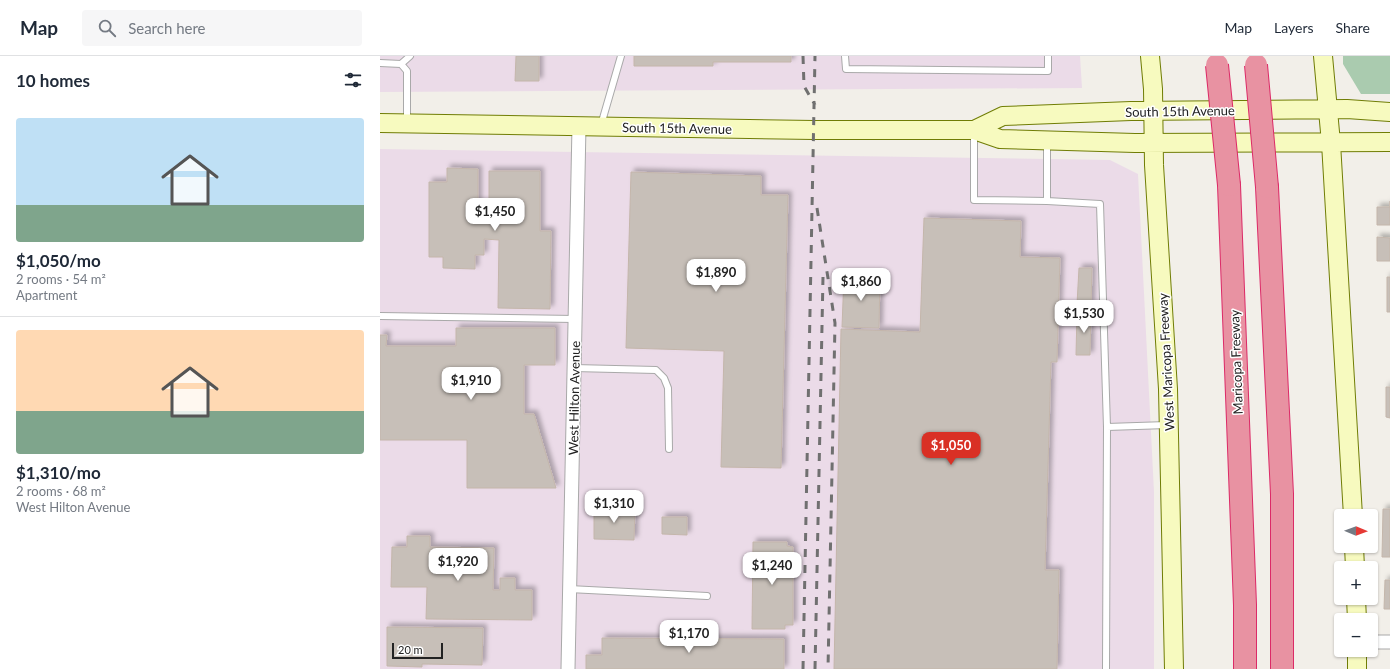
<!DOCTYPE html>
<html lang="en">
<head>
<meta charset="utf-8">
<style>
  body { margin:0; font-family:Lato,sans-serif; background:#f6f6f7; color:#1f2937; height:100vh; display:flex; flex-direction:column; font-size:15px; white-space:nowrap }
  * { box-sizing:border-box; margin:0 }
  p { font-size:13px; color:#747a83 }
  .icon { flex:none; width:22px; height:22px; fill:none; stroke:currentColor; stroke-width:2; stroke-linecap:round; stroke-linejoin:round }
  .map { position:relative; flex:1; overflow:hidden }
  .details { display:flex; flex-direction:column; background:#fff; width:380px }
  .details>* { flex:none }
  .needle { width:26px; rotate:91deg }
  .fabs { position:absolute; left:954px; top:453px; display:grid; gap:8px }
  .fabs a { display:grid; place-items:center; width:44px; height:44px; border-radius:4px; background:#fff; box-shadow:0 1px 3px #0004; font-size:20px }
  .scale { position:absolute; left:12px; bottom:10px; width:51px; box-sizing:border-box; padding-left:4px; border:2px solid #222; border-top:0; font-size:11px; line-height:14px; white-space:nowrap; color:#222; -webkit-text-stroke:3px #fff; paint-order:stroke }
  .price { position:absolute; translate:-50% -34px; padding:0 9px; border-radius:8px; background:#fff; color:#222; font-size:13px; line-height:26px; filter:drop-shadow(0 1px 2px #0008) }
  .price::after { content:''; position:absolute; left:50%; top:24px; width:12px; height:9px; margin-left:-6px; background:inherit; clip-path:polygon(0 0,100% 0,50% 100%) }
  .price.current { background:#d93025; color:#fff }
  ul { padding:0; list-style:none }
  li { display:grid; align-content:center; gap:8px; height:212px; padding:0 16px }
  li+li { border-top:1px solid #e0e1e3 }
  li span { display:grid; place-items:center; height:124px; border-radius:4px; color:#555 }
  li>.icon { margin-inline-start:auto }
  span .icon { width:72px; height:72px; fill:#fffc; stroke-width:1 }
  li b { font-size:17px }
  h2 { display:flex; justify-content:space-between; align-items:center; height:48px; padding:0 16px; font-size:17px }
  header { display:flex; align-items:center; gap:24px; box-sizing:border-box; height:56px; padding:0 20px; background:#fff; border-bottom:1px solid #e0e1e3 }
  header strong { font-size:19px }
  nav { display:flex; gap:22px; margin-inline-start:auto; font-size:14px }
  .search { width:280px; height:36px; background:#f6f6f7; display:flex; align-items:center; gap:10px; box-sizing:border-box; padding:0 14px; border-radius:4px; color:#747a83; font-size:15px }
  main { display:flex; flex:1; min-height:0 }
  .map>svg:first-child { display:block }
  .industrial { fill:#ebdbe8 }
  .cemetery { fill:#aacbaf }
  .building { fill:#c7bfb8; stroke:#c4b6ab; filter:url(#shadow) }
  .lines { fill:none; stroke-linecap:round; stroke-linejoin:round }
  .service-casing { stroke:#a9a9a9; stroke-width:8 }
  .minor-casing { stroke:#a9a9a9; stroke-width:15 }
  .secondary-casing { stroke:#707d05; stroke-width:20 }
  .motorway-casing { stroke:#dc2a67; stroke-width:24 }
  .service { stroke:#fff; stroke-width:6 }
  .minor { stroke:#fff; stroke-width:13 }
  .secondary { stroke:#f7fabf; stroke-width:18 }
  .motorway { stroke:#e892a2; stroke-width:22 }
  .rail { stroke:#707070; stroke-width:3; stroke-dasharray:8 8; stroke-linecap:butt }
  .motorway-bridge-casing { stroke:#dc2a67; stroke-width:24; stroke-linecap:butt }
  .motorway-bridge { stroke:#e892a2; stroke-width:22 }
  .labels { text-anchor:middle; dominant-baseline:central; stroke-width:3; stroke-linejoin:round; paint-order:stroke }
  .street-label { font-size:13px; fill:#222; stroke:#fff }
</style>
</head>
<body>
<header>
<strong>Map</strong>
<div class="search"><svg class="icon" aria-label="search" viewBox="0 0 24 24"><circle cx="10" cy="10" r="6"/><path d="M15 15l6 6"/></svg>Search here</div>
<nav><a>Map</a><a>Layers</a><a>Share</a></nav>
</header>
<main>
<section class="details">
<h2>10 homes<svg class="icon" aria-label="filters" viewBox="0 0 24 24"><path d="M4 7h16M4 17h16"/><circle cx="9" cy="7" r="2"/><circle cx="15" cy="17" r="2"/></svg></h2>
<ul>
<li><span style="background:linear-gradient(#bfe0f5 70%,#7fa58c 0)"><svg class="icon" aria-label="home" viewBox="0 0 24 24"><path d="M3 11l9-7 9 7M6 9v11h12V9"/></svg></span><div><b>$1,050/mo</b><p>2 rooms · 54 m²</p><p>Apartment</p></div></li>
<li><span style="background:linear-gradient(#ffd9b3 65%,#7fa58c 0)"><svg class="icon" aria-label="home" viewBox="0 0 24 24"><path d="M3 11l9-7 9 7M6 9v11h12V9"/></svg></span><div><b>$1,310/mo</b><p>2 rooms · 68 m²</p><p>West Hilton Avenue</p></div></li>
</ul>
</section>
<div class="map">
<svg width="1010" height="613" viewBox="0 0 1010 613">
  <defs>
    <filter id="shadow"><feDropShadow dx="3.5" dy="-3.5" stdDeviation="2" flood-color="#0004"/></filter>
  </defs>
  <rect width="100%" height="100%" fill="#f2efe9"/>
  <path class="industrial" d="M 0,0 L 700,0 L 702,32 L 0,36 Z
    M 0,93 L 730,104 L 758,118 L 774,436 L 774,613 L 0,613 Z"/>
  <path class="cemetery" d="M 963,0 L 1010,0 L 1010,38 L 981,38 L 963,8 Z"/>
  <path class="building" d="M 136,0 L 159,0 L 159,25 L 135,25 Z
    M 254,0 L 411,0 L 411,6 L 333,6 L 333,10 L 254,10 Z
    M 67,112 L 98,113 L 98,158 L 109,158 L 109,115 L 160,115 L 160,175 L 171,175 L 170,253 L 118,252 L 119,184 L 104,183 L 104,199 L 95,199 L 95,213 L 63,212 L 63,201 L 49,201 L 49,126 L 67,126 Z
    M 251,116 L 381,120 L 381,139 L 408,139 L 401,412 L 341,411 L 344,295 L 246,292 Z
    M 1010,145 L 1010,169 L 997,169 L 997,151 L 1010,151 Z
    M 544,162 L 641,165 L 640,201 L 680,202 L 677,306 L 671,306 L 665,514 L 679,514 L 677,613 L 454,613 L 461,273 L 540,276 Z
    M 997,181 L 1010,182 L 1010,205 L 997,205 Z
    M 699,212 L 712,212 L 711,249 L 697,248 Z
    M 464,219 L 500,220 L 499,272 L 462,271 Z
    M 1007,221 L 1010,221 L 1010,256 L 1007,256 Z
    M 697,257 L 711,257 L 710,299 L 696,299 Z
    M 76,272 L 175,272 L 175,309 L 144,309 L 144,358 L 154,358 L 176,432 L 87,432 L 87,384 L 0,384 L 0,279 L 7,279 L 6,290 L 76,290 Z
    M 1006,331 L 1010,331 L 1010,362 L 1006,361 Z
    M 214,452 L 255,453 L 254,484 L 214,483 Z
    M 1003,453 L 1010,453 L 1010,501 L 1002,501 Z
    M 282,461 L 307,461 L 307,479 L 282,478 Z
    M 27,480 L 50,480 L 50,491 L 114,492 L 113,534 L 120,534 L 120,522 L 135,522 L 135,534 L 152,534 L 152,564 L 46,563 L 47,531 L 11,531 L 12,491 L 27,491 Z
    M 373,486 L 407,486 L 407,490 L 413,491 L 413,569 L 405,569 L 405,573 L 372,573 Z
    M 1005,524 L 1010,524 L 1010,553 L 1004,553 Z
    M 7,571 L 103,572 L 102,609 L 42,608 L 42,611 L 7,610 Z
    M 222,582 L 404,583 L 404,613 L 206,613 L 206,599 L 222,599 Z"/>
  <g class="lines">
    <g class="service-casing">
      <path id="service" d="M 465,0 L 466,13 L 668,15 L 668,0
        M 0,7 L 21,8 L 30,0
        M 21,8 L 27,15 L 27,66
        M 221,69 L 241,0
        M 594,76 L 594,144 L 667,145 L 720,148 L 727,371 L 726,613
        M 667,86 L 667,145
        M 0,260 L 195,263
        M 194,312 L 276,314 L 284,322 L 288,332 L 289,393
        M 727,371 L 787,369
        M 189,533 L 327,540"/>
    </g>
    <g class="minor-casing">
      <path id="minor" d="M 991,586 L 1010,586
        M 188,613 L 199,70"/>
    </g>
    <g class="secondary-casing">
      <path id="secondary" d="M 770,0 L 773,33 L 774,109 L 788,333 L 794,613
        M 943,0 L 951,87 L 973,460
        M 0,67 L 434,74 L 594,74 L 620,83 L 755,87 L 1010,86
        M 594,74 L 623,60 L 751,55 L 967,53 L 1010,56
        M 974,490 L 975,512
        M 976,542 L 977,564
        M 977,613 L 977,594"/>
    </g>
    <g class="motorway-casing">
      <path id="motorway" d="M 849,129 L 865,549 L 865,613
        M 887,131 L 902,438 L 902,613"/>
    </g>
    <use href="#service" class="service"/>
    <use href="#minor" class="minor"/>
    <use href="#secondary" class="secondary"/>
    <use href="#motorway" class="motorway"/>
    <path class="rail" d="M 423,0 L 424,30 L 435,49
      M 437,152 L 455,267 L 448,613
      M 423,613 L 435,0
      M 435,613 L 443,221"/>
    <g class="motorway-bridge-casing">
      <path id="motorway-bridge" d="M 837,9 L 849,129
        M 876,9 L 887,131"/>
    </g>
    <use href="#motorway-bridge" class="motorway-bridge"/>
  </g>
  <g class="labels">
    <g class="street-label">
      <text transform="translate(800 55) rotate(-1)">South 15th Avenue</text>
      <text transform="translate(297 72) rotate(1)">South 15th Avenue</text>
      <text transform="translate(786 306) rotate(-93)">West Maricopa Freeway</text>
      <text transform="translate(856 306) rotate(-92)">Maricopa Freeway</text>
      <text transform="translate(194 342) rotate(-89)">West Hilton Avenue</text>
    </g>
  </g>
</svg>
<div class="fabs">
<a><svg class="needle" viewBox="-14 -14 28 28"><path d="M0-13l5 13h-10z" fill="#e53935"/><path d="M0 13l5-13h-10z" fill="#747a83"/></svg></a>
<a>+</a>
<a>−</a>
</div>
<div class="scale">20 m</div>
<b class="price" style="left:115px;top:176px">$1,450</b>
<b class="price" style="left:336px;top:237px">$1,890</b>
<b class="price" style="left:481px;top:246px">$1,860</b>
<b class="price" style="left:704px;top:278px">$1,530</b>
<b class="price" style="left:91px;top:345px">$1,910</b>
<b class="price current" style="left:571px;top:410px">$1,050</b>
<b class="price" style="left:234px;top:468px">$1,310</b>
<b class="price" style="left:78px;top:526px">$1,920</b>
<b class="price" style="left:392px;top:530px">$1,240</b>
<b class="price" style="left:309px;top:598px">$1,170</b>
</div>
</main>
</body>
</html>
